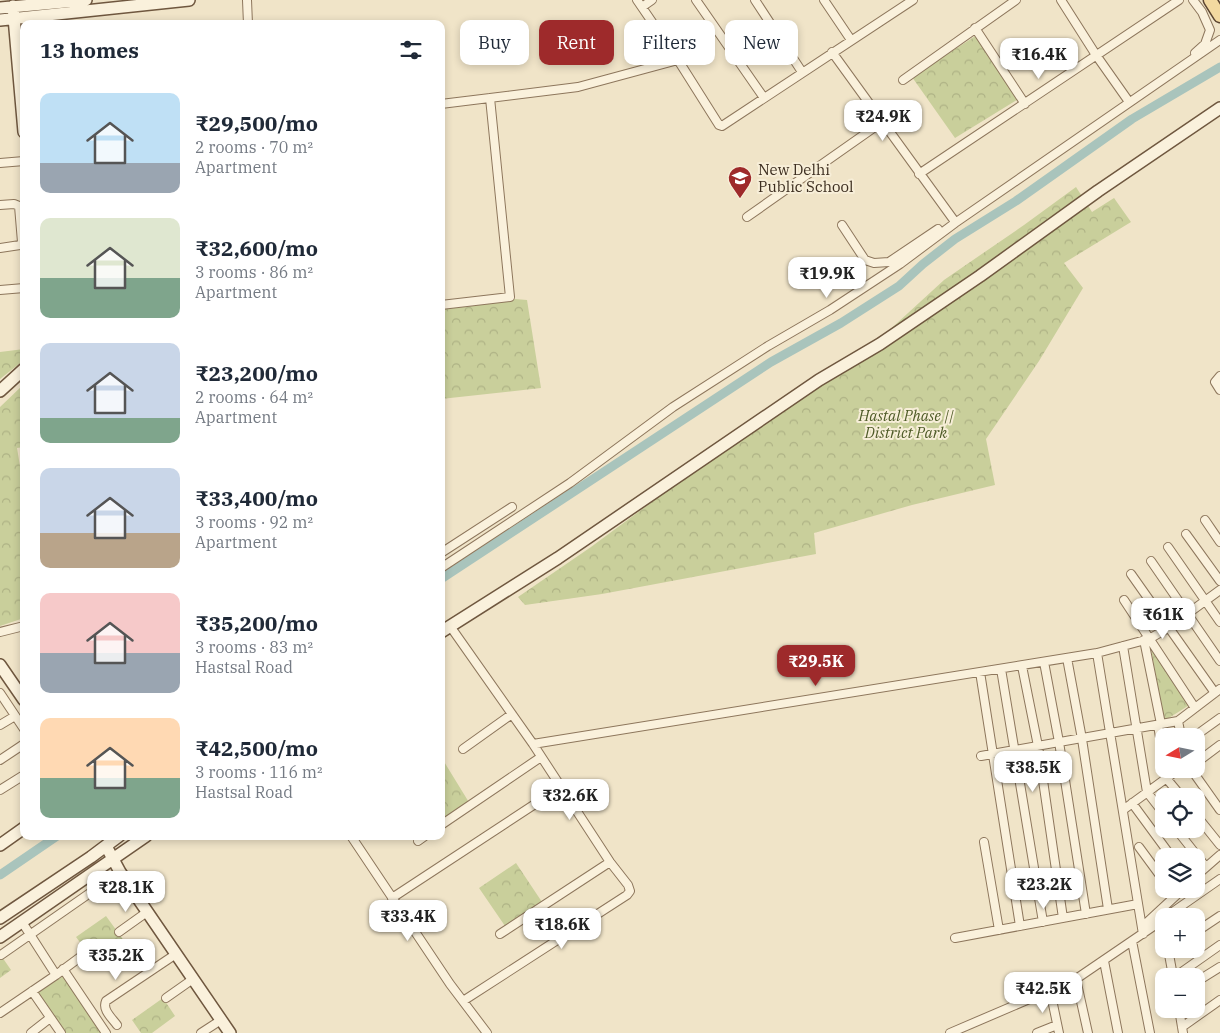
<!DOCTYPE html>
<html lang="en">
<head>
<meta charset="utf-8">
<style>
  body { margin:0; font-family:"IBM Plex Serif",serif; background:#f2f2f3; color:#1f2937; height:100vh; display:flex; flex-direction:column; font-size:19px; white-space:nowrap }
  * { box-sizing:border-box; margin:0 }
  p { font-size:16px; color:#747a83 }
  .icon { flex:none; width:28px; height:28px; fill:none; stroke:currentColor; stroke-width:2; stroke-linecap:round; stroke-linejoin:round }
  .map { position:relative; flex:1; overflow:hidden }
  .details { position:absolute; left:20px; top:20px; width:425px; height:820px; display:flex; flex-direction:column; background:#fff; border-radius:10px; box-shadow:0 2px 8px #0003 }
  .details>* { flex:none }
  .guide { position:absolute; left:460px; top:20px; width:475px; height:45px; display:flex; gap:10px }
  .needle { width:32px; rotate:260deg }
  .fabs { position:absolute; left:1155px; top:728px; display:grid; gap:10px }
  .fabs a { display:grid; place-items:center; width:50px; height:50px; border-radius:10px; background:#fff; box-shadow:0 2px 8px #0003; font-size:25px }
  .price { position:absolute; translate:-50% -42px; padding:0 11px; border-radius:10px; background:#fff; color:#222; font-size:16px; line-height:32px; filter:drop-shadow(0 1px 2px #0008) }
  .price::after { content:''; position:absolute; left:50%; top:30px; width:15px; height:11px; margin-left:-8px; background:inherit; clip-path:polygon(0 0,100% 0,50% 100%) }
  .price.active { background:#9e2a2b; color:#fff }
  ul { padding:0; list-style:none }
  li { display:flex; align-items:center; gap:15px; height:125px; padding:0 20px }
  li span { display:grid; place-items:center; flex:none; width:140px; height:100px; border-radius:10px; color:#555 }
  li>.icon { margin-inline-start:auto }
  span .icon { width:60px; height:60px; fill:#fffc; stroke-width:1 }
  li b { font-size:21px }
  h2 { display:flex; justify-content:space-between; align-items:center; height:60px; padding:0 20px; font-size:21px }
  .chip { padding:0 18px; border-radius:10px; background:#fff; box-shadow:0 2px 8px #0003; font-size:18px; line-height:45px }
  .chip.active { background:#9e2a2b; color:#fff }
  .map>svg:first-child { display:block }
  .park { fill:url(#park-crowns) }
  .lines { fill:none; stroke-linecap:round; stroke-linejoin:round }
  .canal { stroke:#a9c4bc; stroke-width:9 }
  .street-casing { stroke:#8d765c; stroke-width:10 }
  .secondary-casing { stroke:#6f573f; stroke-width:14 }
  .primary-casing { stroke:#5b4430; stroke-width:15 }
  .street { stroke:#faf1dc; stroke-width:8 }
  .secondary { stroke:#faf1dc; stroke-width:11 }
  .primary { stroke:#f3d9a0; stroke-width:12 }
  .labels { text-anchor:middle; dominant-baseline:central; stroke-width:4; stroke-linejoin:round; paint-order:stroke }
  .poi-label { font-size:15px; fill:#3d2e20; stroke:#f7eed8; text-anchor:start }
  .park-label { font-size:15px; font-style:italic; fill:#4d5a26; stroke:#f7eed8 }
</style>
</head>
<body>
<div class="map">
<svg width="1220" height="1033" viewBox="0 0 1220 1033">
  <defs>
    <pattern id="park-crowns" width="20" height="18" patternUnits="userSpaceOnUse" patternTransform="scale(1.25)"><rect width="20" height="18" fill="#c9cf9b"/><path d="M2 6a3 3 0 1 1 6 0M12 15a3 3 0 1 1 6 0" fill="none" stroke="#aeb285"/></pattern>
  </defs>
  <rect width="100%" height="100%" fill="#f0e4c8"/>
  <path class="park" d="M 980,33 L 1020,98 L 955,138 L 912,77 Z
    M 1076,187 L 1092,212 L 1114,198 L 1131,222 L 1064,263 L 1083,288 L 1039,361 L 986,439 L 995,485 L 912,505 L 814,533 L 816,554 L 602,594 L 525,605 L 518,597 L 591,547 L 714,456 L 791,401 L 847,369 L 944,280 L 1024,225 Z
    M 515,299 L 527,300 L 541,388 L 441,399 L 441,307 Z
    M 24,349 L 24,360 L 0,379 L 0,352 Z
    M 24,384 L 24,447 L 17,448 L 24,490 L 24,618 L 0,626 L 0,407 Z
    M 1151,649 L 1191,704 L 1164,721 Z
    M 443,760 L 470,804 L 441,822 L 441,761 Z
    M 516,863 L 542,902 L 505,926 L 479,888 Z
    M 106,916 L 130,949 L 101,970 L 76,937 Z
    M 0,954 L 11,970 L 0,978 Z
    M 69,972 L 110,1033 L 62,1033 L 36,994 Z
    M 163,998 L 175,1016 L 152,1033 L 141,1033 L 132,1020 Z"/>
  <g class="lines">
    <path class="canal" d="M 441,579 L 771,362 L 841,323 L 899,286 L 923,264 L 955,239 L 1016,201 L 1132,119 L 1220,67
      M 0,875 L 57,836"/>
    <g class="street-casing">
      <path id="street" d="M 247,0 L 248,24
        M 637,0 L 678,60 L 719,125 L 722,126 L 913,0
        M 696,0 L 764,98
        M 755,0 L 802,72
        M 824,0 L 851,40
        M 1061,0 L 1096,55 L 1127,99
        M 1193,0 L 1202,12 L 1210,30 L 1205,44 L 1195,53
        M 642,7 L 652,0
        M 975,28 L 1025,104
        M 832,52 L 953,219
        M 903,80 L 1016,0
        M 441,104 L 578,87 L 678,60
        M 0,163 L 24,161
        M 919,174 L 1179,0
        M 0,205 L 14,204 L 19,206 L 22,242 L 20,245 L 0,248
        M 747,217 L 882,122
        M 842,225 L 865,260 L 874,263 L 889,262 L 938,229
        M 0,290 L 24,288
        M 441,305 L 510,297 L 490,98
        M 1220,376 L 1215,382 L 1220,390
        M 1205,520 L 1220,542
        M 1186,534 L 1220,581
        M 1168,547 L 1220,622
        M 441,553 L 512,507
        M 1151,561 L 1220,661
        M 441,568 L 570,483 L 673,407 L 768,346 L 830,310 L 900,264 L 955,223 L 1220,40
        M 1131,574 L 1215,693
        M 1124,600 L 1195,708
        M 450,626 L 533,744 L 1097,653 L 1149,639 L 1168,628 L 1220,590
        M 0,632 L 24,626
        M 1144,640 L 1161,724
        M 1123,646 L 1147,792 L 1164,814
        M 1097,653 L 1143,934
        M 1067,658 L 1082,739 L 1108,909
        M 1044,662 L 1059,742 L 1086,914
        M 1022,666 L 1038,746 L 1063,918
        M 1001,669 L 1043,922
        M 980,672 L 1020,926
        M 0,693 L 24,729
        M 1178,721 L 1181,736
        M 0,725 L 15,716
        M 1158,725 L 1164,763
        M 1195,736 L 1220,718
        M 463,749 L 512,714
        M 981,756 L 1178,721 L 1220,689
        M 0,760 L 24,744
        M 1196,763 L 1220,745
        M 1165,769 L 1166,778 L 1181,796
        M 1191,769 L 1220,810
        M 0,790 L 24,775
        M 1132,803 L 1171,856
        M 1123,810 L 1179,769
        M 1196,815 L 1220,845
        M 441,825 L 541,757
        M 1176,829 L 1206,867
        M 351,836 L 450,984 L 487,1033
        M 418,841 L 425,836
        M 984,842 L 999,930
        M 1139,847 L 1164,881
        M 1196,876 L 1220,855
        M 392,898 L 561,787
        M 1167,916 L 1220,879
        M 22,922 L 56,975 L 83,955
        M 1142,927 L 1183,889
        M 119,932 L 147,912
        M 1196,932 L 1220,916
        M 500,934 L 610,862
        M 955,938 L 1138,904
        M 1132,941 L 1150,1033
        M 1168,949 L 1173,976
        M 1,955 L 120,872
        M 1104,961 L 1118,1033
        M 63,969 L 106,1033
        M 1176,976 L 1220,945
        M 1076,979 L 1088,1033
        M 1196,982 L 1220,967
        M 1050,990 L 1059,1033
        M 32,991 L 61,1033
        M 166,998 L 193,979
        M 463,1001 L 627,895 L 630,891 L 628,885 L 610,862 L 533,744
        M 1179,1009 L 1183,1033
        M 0,1013 L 56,975
        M 117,1025 C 112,1018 102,1010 106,1001 L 176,954
        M 1182,1027 L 1220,1000
        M 31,1033 L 50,1018
        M 201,1033 L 221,1020
        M 950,1033 L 1076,979 L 1164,919
        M 1037,1033 L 1057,1025"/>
    </g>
    <g class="secondary-casing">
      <path id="secondary" d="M 13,6 L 24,132
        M 0,8 L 86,0
        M 0,20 L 189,0
        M 0,391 L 24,369
        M 441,632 L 558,558 L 819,380 L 880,344 L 980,276 L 1098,191 L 1220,108
        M 0,665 L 24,700
        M 0,845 L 24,828
        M 106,846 L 120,872 L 230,1033
        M 0,918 L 91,857 L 119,836
        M 0,937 L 146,836"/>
    </g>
    <g class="primary-casing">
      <path id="primary" d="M 1210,0 L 1220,16"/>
    </g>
    <use href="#street" class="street"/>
    <use href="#secondary" class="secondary"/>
    <use href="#primary" class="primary"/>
  </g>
  <defs>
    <g id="school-pin" transform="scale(1.25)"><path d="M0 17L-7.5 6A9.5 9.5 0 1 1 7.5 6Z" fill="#9e2a2b" stroke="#f7eed8"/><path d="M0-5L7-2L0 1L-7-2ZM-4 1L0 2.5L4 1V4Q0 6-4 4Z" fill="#fff"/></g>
  </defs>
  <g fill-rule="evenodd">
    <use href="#school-pin" x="740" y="178"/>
  </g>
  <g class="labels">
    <g class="poi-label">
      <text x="758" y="169">New Delhi<tspan x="758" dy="17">Public School</tspan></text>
    </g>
    <g class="park-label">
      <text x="906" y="415">Hastal Phase ||<tspan x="906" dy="17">District Park</tspan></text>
    </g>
  </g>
</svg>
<div class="fabs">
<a><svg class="needle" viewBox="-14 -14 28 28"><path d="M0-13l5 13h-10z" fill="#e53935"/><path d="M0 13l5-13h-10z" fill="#747a83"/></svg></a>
<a><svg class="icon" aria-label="locate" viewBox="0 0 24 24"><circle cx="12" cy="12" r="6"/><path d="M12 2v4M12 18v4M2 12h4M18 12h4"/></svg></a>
<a><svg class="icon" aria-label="layers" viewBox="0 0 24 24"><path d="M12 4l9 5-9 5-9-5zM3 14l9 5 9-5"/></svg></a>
<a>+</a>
<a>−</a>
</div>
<b class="price" style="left:1039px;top:80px">₹16.4K</b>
<b class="price" style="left:883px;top:142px">₹24.9K</b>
<b class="price" style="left:827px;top:299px">₹19.9K</b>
<b class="price" style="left:1163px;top:640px">₹61K</b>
<b class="price active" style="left:816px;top:687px">₹29.5K</b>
<b class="price" style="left:1033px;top:793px">₹38.5K</b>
<b class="price" style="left:570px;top:821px">₹32.6K</b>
<b class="price" style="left:1044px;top:910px">₹23.2K</b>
<b class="price" style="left:126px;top:913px">₹28.1K</b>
<b class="price" style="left:408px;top:942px">₹33.4K</b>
<b class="price" style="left:562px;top:950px">₹18.6K</b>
<b class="price" style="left:116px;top:981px">₹35.2K</b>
<b class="price" style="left:1043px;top:1014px">₹42.5K</b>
<div class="guide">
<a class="chip">Buy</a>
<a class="chip active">Rent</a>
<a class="chip">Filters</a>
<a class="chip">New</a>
</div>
<section class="details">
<h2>13 homes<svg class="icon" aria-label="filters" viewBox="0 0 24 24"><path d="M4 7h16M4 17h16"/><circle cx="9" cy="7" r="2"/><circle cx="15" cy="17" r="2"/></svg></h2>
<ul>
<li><span style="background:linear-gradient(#bfe0f5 70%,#9aa5b1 0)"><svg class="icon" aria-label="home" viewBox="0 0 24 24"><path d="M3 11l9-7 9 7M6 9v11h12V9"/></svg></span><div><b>₹29,500/mo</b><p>2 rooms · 70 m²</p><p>Apartment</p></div></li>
<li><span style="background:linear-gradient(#dfe7d0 60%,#7fa58c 0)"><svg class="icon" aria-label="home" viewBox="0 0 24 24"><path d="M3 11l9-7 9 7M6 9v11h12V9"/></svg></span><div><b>₹32,600/mo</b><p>3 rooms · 86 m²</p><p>Apartment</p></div></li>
<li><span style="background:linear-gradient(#c9d6e8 75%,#7fa58c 0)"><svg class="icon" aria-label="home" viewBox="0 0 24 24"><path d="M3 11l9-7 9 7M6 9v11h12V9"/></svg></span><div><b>₹23,200/mo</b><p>2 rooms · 64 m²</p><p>Apartment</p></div></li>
<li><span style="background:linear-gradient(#c9d6e8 65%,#b9a48a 0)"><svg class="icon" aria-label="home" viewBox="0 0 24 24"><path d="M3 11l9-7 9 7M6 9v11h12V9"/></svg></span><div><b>₹33,400/mo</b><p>3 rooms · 92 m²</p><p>Apartment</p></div></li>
<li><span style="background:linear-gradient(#f6c9c9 60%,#9aa5b1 0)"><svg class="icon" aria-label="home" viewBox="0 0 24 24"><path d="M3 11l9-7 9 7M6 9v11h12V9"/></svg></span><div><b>₹35,200/mo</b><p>3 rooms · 83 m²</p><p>Hastsal Road</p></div></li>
<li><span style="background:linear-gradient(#ffd9b3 60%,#7fa58c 0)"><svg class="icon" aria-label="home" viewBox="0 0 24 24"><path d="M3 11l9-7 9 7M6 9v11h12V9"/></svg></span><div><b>₹42,500/mo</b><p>3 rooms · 116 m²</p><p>Hastsal Road</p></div></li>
</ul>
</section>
</div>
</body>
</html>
